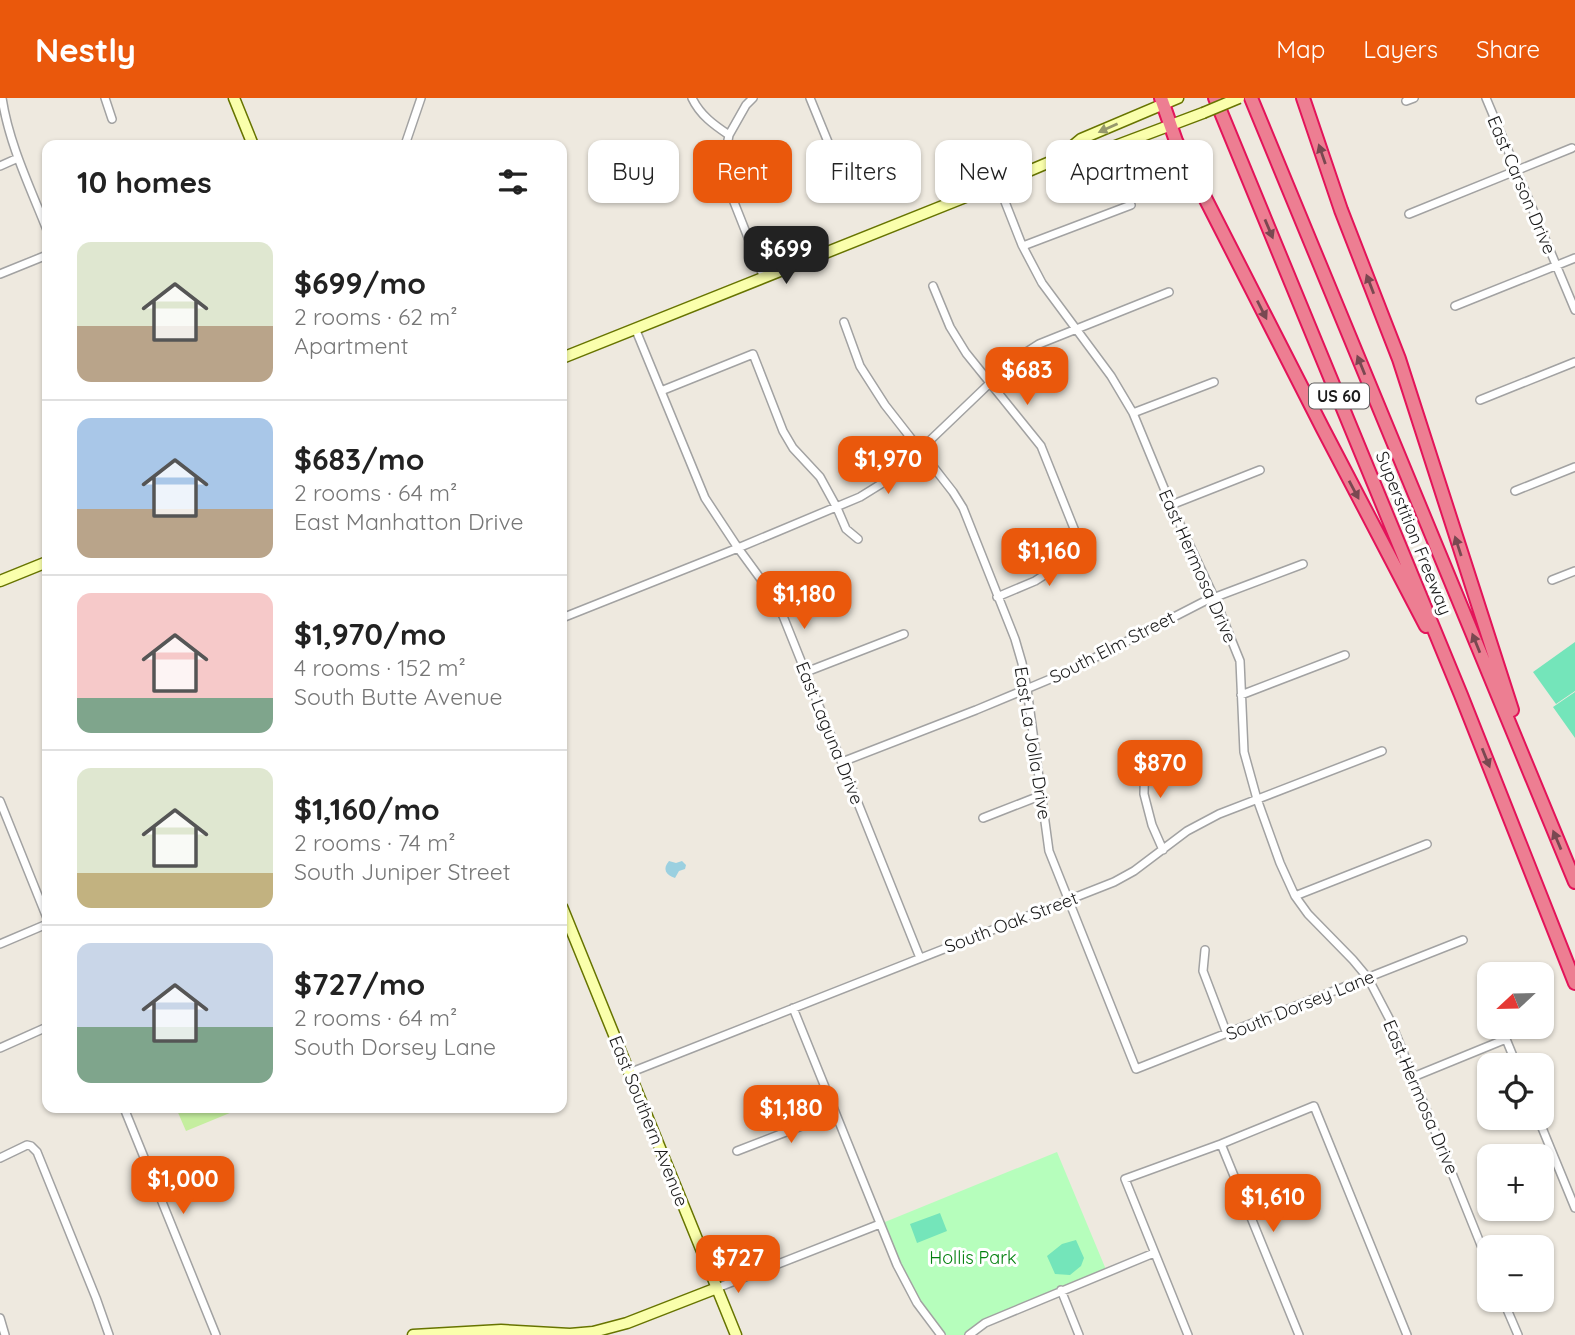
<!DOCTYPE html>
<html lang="en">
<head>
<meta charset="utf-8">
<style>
  body { margin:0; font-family:Quicksand,sans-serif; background:#f6f6f6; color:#222; height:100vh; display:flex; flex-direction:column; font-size:26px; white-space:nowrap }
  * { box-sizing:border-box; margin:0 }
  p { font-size:23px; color:#767676 }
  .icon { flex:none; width:38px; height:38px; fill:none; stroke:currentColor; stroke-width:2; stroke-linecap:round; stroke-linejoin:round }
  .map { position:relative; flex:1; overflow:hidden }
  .details { position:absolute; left:42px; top:42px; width:525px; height:973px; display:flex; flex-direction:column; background:#fff; border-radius:14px; box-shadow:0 2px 5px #0004 }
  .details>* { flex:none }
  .guide { position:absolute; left:588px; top:42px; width:665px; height:63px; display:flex; gap:14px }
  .needle { width:46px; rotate:248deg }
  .fabs { position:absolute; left:1477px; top:864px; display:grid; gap:14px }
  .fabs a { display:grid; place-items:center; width:77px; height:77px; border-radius:14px; background:#fff; box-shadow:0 2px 5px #0004; font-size:35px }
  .price { position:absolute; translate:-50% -60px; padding:0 16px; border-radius:14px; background:#ea580c; color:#fff; font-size:23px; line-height:46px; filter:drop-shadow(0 2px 4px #0008) }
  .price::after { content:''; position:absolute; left:50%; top:42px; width:21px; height:16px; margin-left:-10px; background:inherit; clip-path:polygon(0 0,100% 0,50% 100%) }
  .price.current { background:#222; color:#fff }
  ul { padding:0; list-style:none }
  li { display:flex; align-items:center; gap:21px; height:175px; padding:0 35px }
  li+li { border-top:2px solid #e0e0e0 }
  li span { display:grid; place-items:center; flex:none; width:196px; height:140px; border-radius:14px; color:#555 }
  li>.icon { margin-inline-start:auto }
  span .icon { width:84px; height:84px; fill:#fffc; stroke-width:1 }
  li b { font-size:30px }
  h2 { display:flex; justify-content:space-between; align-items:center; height:84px; padding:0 35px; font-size:30px }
  .pill { padding:0 24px; border-radius:14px; background:#fff; box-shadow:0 2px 5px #0004; font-size:24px; line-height:63px }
  .pill.current { background:#ea580c; color:#fff }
  header { display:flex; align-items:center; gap:42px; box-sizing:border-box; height:98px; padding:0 35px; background:#ea580c; color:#fff }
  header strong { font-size:33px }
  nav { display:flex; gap:38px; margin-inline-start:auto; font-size:24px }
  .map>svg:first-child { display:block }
  .grass { fill:#c5ee9f }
  .park { fill:#b6febc }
  .pitch { fill:#74e5ba }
  .water { fill:#9bd0e0 }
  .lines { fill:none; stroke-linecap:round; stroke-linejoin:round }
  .street-casing { stroke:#a2a2a2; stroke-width:10 }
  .secondary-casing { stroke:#677400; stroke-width:13 }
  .highway-casing { stroke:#e3145a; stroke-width:16 }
  .street { stroke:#fff; stroke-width:7 }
  .secondary { stroke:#faffac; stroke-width:10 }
  .highway { stroke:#ed7e92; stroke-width:12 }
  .secondary-bridge-casing { stroke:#677400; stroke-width:13; stroke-linecap:butt }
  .secondary-bridge { stroke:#faffac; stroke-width:10 }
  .oneway { fill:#96986b }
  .oneway2 { fill:#794851 }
  .labels { text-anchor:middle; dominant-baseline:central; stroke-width:6; stroke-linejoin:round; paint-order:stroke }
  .shield { fill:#fff; stroke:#5f5f5f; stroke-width:2 }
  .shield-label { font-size:16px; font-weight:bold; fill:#1b1b1b }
  .street-label { font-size:18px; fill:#1b1b1b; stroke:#fff }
  .park-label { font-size:18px; fill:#02800d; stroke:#fff }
</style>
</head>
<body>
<header>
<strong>Nestly</strong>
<nav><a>Map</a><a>Layers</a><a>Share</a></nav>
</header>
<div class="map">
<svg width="1575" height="1237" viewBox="0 0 1575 1237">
  <rect width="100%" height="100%" fill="#eee9df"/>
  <path class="grass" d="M 176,1010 L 242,1010 L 186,1033 Z"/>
  <path class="park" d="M 1057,1054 L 1107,1174 L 985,1225 L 969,1237 L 941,1237 L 917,1205 L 880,1126 Z"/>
  <path class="pitch" d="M 1575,544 L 1575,593 L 1556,606 L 1533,574 Z
    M 1575,594 L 1575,640 L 1553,609 Z
    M 940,1115 L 947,1133 L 917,1145 L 910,1126 Z
    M 1076,1142 L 1084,1160 L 1081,1168 L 1070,1177 L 1055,1176 L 1047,1158 L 1062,1146 Z"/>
  <path class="water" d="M 669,763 L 676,765 L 682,763 L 686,767 L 685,771 L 679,773 L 675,780 C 666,777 662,771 669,763 Z"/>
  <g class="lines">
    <g class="street-casing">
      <path id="street" d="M 2,0 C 9,46 30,89 47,132
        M 105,0 L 112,21
        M 692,0 C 700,17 714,27 729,37 L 726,53 L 726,78 L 730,94 L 764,180
        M 810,0 L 837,66
        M 1486,0 L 1575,212
        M 1406,3 L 1414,0
        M 729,37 L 746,7 L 753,0
        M 405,47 L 421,0
        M 0,68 L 18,60
        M 998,86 L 1022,147 L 1042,185 L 1111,278 L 1133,315 L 1171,407 L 1214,499 L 1240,563 L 1244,654 L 1257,701 L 1280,765 L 1295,798 L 1308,816 L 1353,862 L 1368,880 L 1391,924 L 1489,1167
        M 1409,116 L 1572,50
        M 1023,148 L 1131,107
        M 0,176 L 47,157
        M 933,188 L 950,229 L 966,255 L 1041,348 L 1081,448 L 1060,467 L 1035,483 L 997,499
        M 1455,208 L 1575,160
        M 844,224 L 860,268 L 885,307 L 953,394 L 963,410 L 1015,541 L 1022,565 L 1027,591 L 1049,753 L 1136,971 L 1463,842
        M 635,230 L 705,400 L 738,450 L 760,480 L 783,518 L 920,860
        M 661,293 L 753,256 L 783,333 L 793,350 L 820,379 L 837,410 L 846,431 L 858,441
        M 1480,302 L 1575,264
        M 1133,315 L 1214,284
        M 1515,393 L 1575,369
        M 1171,407 L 1260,372
        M 1552,482 L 1575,473
        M 562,520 L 738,450 L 860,399 L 881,386 L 921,351 L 1014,262 L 1039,246 L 1169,194
        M 806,574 L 904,536
        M 1241,597 L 1345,557
        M 1145,655 L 1144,696 L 1152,727 L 1163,752
        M 842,664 L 976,612 L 1067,574 L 1205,503 L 1303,466
        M 0,703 L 47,820
        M 983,720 L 1042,697
        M 1295,798 L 1427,746
        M 0,846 L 47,826
        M 1205,852 L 1203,873 L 1227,936
        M 793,910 L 897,1167 L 917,1205 L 941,1237
        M 0,950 L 47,929
        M 629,975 L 1114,784 L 1134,773 L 1187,733 L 1219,716 L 1382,653
        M 1413,979 L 1506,941 L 1517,968
        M 124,1010 L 216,1237
        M 1538,1020 L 1575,1110
        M 1221,1046 L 1299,1237
        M 737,1053 L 835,1015
        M 0,1060 L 27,1047 L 31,1048 L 37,1054 L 96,1200 L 109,1237
        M 717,1190 L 880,1126
        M 1061,1192 L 1079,1237
        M 1503,1202 L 1518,1237
        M 0,1220 L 5,1237
        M 969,1237 L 985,1225 L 1154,1155
        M 1188,1237 L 1125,1081 L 1221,1046 L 1314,1008 L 1407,1237"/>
    </g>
    <g class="secondary-casing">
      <path id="secondary" d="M 234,0 L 253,47
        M 1058,61 L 1086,59 L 1203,15
        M 562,260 L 998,86 L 1057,61 L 1081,41 L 1178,0
        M 0,483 L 47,464
        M 562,809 L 736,1237
        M 413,1237 L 501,1232 L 570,1236 L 593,1234 L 627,1225 L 717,1190"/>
    </g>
    <g class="highway-casing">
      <path id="highway" d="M 1161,0 L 1176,43 L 1323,331 L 1426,528
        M 1215,0 L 1461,597 L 1575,885
        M 1251,0 L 1575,784
        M 1303,0 L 1341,112 L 1399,261 L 1512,612"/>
    </g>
    <use href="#street" class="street"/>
    <use href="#secondary" class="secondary"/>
    <use href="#highway" class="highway"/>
    <g class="secondary-bridge-casing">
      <path id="secondary-bridge" d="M 1203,15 L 1239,0"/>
    </g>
    <use href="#secondary-bridge" class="secondary-bridge"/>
  </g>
  <defs><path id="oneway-solid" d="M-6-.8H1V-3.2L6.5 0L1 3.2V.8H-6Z" transform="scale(1.75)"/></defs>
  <use class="oneway" href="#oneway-solid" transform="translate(1108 30) rotate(156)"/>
  <g class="oneway2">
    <use href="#oneway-solid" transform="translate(1322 56) rotate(-109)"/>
    <use href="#oneway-solid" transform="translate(1269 131) rotate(67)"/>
    <use href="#oneway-solid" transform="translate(1370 186) rotate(-111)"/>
    <use href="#oneway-solid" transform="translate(1262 212) rotate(63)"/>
    <use href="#oneway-solid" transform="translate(1361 267) rotate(-112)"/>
    <use href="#oneway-solid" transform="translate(1354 392) rotate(62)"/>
    <use href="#oneway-solid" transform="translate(1458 448) rotate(-108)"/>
    <use href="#oneway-solid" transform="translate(1476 545) rotate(-112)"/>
    <use href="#oneway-solid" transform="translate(1486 660) rotate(68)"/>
    <use href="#oneway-solid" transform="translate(1557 742) rotate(-113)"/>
  </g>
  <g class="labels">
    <rect class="shield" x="1309" y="285.5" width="60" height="25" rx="5"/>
    <g class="shield-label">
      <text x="1339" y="298">US 60</text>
    </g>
    <g class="street-label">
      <text transform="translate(1522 87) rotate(67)">East Carson Drive</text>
      <text transform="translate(1414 435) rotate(68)">Superstition Freeway</text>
      <text transform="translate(1198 468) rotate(66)">East Hermosa Drive</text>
      <text transform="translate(1112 549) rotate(-27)">South Elm Street</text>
      <text transform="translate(830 635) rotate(68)">East Laguna Drive</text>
      <text transform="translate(1033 645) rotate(81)">East La Jolla Drive</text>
      <text transform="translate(1011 824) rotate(-21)">South Oak Street</text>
      <text transform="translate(1300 907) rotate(-22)">South Dorsey Lane</text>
      <text transform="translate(1421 999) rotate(67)">East Hermosa Drive</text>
      <text transform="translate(649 1023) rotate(68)">East Southern Avenue</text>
    </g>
    <g class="park-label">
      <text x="973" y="1159">Hollis Park</text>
    </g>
  </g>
</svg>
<div class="fabs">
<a><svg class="needle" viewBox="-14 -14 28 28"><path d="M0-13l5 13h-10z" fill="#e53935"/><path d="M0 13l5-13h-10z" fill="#767676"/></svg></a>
<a><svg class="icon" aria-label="locate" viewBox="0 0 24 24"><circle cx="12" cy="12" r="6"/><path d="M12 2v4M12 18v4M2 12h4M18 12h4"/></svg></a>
<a>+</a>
<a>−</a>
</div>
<b class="price current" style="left:786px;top:188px">$699</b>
<b class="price" style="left:1027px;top:309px">$683</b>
<b class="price" style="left:888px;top:398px">$1,970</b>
<b class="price" style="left:1049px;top:490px">$1,160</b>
<b class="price" style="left:804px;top:533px">$1,180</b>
<b class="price" style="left:1160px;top:702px">$870</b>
<b class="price" style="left:791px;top:1047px">$1,180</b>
<b class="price" style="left:183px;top:1118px">$1,000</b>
<b class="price" style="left:1273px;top:1136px">$1,610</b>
<b class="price" style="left:738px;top:1197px">$727</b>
<div class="guide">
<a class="pill">Buy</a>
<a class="pill current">Rent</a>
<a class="pill">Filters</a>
<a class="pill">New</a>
<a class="pill">Apartment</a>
</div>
<section class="details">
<h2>10 homes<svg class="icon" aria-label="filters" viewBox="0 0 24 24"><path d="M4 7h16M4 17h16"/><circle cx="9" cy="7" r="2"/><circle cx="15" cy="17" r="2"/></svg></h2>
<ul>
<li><span style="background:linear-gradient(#dfe7d0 60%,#b9a48a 0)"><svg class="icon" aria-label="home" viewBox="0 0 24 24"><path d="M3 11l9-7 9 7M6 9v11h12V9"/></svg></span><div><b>$699/mo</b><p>2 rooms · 62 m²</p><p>Apartment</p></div></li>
<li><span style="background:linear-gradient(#a9c7e8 65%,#b9a48a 0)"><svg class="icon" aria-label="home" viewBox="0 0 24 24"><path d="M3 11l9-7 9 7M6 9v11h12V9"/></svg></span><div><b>$683/mo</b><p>2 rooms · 64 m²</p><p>East Manhatton Drive</p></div></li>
<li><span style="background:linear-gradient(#f6c9c9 75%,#7fa58c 0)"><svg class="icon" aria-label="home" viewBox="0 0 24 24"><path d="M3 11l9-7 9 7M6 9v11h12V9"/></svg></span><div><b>$1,970/mo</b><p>4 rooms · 152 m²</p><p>South Butte Avenue</p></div></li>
<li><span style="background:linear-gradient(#dfe7d0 75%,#c2b280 0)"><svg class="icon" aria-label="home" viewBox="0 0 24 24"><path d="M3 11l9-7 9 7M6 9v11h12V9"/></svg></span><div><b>$1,160/mo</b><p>2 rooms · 74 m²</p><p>South Juniper Street</p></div></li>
<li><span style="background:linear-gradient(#c9d6e8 60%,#7fa58c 0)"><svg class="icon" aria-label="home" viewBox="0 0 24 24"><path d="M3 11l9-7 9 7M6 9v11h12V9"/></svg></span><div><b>$727/mo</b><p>2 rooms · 64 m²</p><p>South Dorsey Lane</p></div></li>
</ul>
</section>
</div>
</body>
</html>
